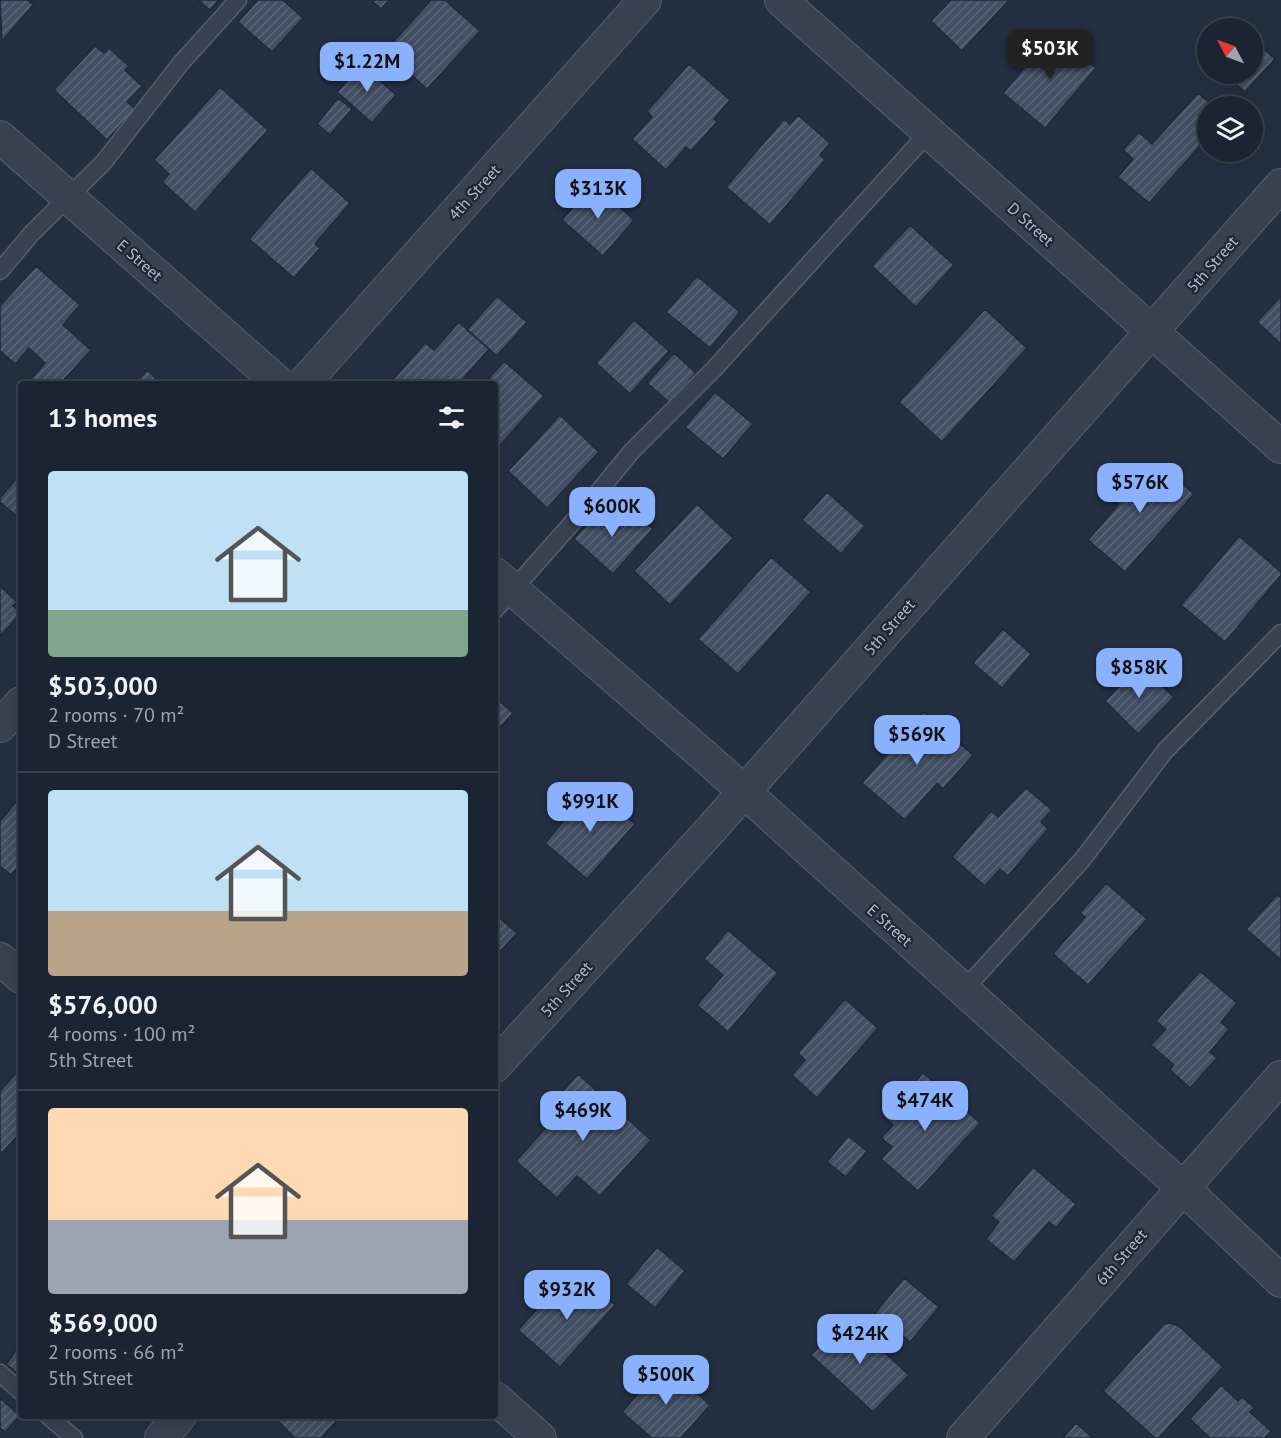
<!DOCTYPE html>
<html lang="en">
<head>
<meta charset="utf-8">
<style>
  body { margin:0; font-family:"PT Sans",sans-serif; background:#242c3a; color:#f1f3f6; height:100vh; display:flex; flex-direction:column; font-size:22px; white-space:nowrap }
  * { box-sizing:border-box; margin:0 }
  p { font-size:20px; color:#a0a4ac }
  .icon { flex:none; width:33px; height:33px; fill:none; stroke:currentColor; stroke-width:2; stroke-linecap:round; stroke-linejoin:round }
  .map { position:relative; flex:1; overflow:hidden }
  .panel { position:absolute; left:18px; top:381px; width:480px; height:1038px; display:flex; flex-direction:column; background:#1b2432; border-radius:6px; box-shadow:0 6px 24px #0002,0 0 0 2px #39414d }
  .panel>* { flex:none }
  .needle { width:39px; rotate:311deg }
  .tools { position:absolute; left:1197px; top:18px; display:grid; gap:12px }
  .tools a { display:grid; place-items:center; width:66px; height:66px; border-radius:50%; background:#1b2432; box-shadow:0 6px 24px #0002,0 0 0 2px #39414d; font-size:30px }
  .price { position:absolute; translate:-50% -51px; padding:0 14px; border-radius:12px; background:#89b1fe; color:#111; font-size:20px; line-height:39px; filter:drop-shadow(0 2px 3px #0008) }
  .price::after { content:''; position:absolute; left:50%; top:36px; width:18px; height:14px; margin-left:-9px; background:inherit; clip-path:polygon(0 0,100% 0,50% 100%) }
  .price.on { background:#222; color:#fff }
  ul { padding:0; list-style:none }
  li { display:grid; align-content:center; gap:12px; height:318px; padding:0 30px }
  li+li { border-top:2px solid #39414d }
  li span { display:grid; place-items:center; height:186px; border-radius:6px; color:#555 }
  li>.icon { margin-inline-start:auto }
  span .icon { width:108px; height:108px; fill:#fffc; stroke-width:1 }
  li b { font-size:26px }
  h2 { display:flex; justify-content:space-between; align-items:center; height:72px; padding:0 30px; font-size:26px }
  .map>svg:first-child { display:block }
  .building { fill:url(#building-hatch); stroke:#1f2939; stroke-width:1.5 }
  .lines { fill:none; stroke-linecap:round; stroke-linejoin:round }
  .service-casing { stroke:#56606f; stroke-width:19 }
  .minor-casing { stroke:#56606f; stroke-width:34 }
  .service { stroke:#394252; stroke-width:16 }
  .minor { stroke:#394252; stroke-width:32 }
  .labels { text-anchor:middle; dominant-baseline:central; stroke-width:4.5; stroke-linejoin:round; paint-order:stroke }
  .street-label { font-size:16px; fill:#b5bdcc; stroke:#1d2737 }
</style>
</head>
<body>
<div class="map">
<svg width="1281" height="1438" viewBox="0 0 1281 1438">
  <defs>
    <pattern id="building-hatch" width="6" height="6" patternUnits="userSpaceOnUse" patternTransform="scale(1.5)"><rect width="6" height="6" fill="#434f64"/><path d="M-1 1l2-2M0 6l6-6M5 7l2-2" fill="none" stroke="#5c6679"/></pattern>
  </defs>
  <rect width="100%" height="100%" fill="#243042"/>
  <path class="building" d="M 0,0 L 28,0 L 33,5 L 2,41 Z
    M 198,0 L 219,0 L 210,10 Z
    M 258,0 L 283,0 L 303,18 L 272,52 L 238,22 Z
    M 371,0 L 389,0 L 381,9 Z
    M 431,0 L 445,0 L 480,31 L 427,89 L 385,51 Z
    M 951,0 L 1009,0 L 962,51 L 931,21 Z
    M 1054,33 L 1096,68 L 1045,128 L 1003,93 Z
    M 1252,38 L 1275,59 L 1245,92 L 1224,74 L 1252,74 Z
    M 95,46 L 104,53 L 109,48 L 129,66 L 125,70 L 142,86 L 127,102 L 136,109 L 107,140 L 54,90 Z
    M 362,64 L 396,95 L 372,123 L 337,92 Z
    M 689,64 L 730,100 L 714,119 L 717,122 L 691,151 L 686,147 L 666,170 L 632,139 L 652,117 L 647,111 Z
    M 220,87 L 268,130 L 195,212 L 162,182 L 169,174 L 154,160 Z
    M 1198,93 L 1213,106 L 1208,106 L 1208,137 L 1149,203 L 1118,177 L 1133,159 L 1123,150 L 1139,132 L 1152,144 Z
    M 338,98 L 352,109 L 330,135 L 317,124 Z
    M 798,115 L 830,143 L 820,155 L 825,160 L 770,225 L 726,187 L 784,119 L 790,124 Z
    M 311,168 L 350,203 L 315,244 L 320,248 L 294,278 L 249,239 Z
    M 594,184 L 634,220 L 603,256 L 562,220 Z
    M 910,225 L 954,265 L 916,307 L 872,266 Z
    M 36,266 L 80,305 L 63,325 L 91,350 L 60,384 L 36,384 L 31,379 L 45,363 L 29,348 L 15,364 L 0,351 L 0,306 Z
    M 697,276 L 740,312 L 710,348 L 666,312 Z
    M 497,296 L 527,322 L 497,356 L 467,330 Z
    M 1281,296 L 1281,344 L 1257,322 Z
    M 985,309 L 1027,348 L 942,442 L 899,402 Z
    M 634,320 L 669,351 L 630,394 L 596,363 Z
    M 459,322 L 489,349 L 461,381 L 464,384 L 391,382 L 425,343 L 434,350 Z
    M 674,353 L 696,373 L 670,403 L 647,383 Z
    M 504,361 L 544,396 L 495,451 L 495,388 L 497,385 L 489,378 Z
    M 147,370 L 162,384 L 135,384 Z
    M 715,392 L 753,424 L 723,459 L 685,427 Z
    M 560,415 L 599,452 L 547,508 L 508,471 Z
    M 1156,461 L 1194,494 L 1125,572 L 1088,540 L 1119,504 L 1111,497 L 1141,462 L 1149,469 Z
    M 21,473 L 21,520 L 0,502 L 0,498 Z
    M 827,492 L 865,526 L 841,554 L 802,520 Z
    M 697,504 L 733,538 L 670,605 L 634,571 Z
    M 602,506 L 623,525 L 634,512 L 653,529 L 613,574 L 574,539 Z
    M 1239,536 L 1281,572 L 1281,575 L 1225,642 L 1181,605 Z
    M 771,557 L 811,592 L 738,674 L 698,639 Z
    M 0,586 L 17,602 L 13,606 L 21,613 L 0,636 Z
    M 1003,629 L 1031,654 L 1002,688 L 973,663 Z
    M 1140,665 L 1174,697 L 1138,734 L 1105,701 Z
    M 495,697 L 513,713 L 495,733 Z
    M 924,712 L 973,755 L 943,789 L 937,783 L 905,820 L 862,783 Z
    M 592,788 L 635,824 L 587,879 L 545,843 Z
    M 1026,788 L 1052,810 L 1041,822 L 1048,829 L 1008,876 L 1000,869 L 985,886 L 952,857 L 991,811 L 998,817 Z
    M 21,796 L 21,864 L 11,875 L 0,866 L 0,821 Z
    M 1106,883 L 1147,919 L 1088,985 L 1053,954 L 1085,917 L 1080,913 Z
    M 1277,895 L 1281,898 L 1281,960 L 1246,929 Z
    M 495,914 L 517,933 L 495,957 Z
    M 728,930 L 778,973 L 728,1032 L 697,1005 L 723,975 L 704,959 Z
    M 1200,971 L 1237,1003 L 1221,1022 L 1229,1029 L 1210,1052 L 1217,1058 L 1190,1088 L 1170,1070 L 1174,1065 L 1151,1045 L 1166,1029 L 1156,1021 Z
    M 845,999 L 878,1028 L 817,1098 L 792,1075 L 805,1060 L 798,1053 Z
    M 923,1073 L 980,1123 L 918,1191 L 881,1159 L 892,1147 L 881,1138 L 893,1125 L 884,1117 Z
    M 15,1074 L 21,1079 L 21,1132 L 2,1153 L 0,1151 L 0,1091 Z
    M 578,1074 L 651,1140 L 600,1196 L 577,1176 L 557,1198 L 516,1161 L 550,1123 L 542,1115 Z
    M 848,1136 L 867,1151 L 846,1177 L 827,1162 Z
    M 1033,1167 L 1076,1204 L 1056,1228 L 1049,1222 L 1014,1262 L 986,1239 L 999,1222 L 991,1216 Z
    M 657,1247 L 685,1271 L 655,1308 L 626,1284 Z
    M 582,1276 L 615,1305 L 560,1367 L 518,1330 L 544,1301 L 553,1309 Z
    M 904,1278 L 939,1307 L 910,1342 L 875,1313 Z
    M 846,1317 L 909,1375 L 873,1412 L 811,1355 Z
    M 1170,1323 L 1179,1326 L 1223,1367 L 1159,1438 L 1155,1438 L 1103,1391 L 1164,1324 Z
    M 21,1344 L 21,1376 L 6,1364 Z
    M 665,1364 L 710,1405 L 681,1438 L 652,1438 L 622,1412 Z
    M 1221,1385 L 1238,1401 L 1242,1397 L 1255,1408 L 1250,1412 L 1271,1431 L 1265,1438 L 1210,1438 L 1190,1419 Z
    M 0,1398 L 20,1416 L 5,1432 L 0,1428 Z
    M 273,1416 L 341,1416 L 321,1438 L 295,1438 Z
    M 1076,1423 L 1093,1438 L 1063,1438 Z"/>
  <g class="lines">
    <g class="service-casing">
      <path id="service" d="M 0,271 L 32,233 L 103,163 L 181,63 L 238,0
        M 495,610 L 587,506 L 631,452 L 714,369 L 929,132
        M 963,991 L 1082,860 L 1165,751 L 1281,633
        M 0,1373 L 21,1392
        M 48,1416 L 74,1438"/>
    </g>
    <g class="minor-casing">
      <path id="minor" d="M 781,0 L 1281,447
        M 0,137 L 280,384
        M 303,384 L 645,0
        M 495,574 L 709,760 L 1183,1188 L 1281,1281
        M 0,726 L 21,703
        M 0,959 L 21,977
        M 495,1066 L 706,835 L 1281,185
        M 495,1398 L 540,1438
        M 161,1438 L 180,1416
        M 963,1438 L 1281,1077"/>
    </g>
    <use href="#service" class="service"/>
    <use href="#minor" class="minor"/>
  </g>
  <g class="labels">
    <g class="street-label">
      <text transform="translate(474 192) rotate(-48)">4th Street</text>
      <text transform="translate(1031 224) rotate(42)">D Street</text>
      <text transform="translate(140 260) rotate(41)">E Street</text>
      <text transform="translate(1212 264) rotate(-49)">5th Street</text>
      <text transform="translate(889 627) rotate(-49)">5th Street</text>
      <text transform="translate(890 925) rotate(42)">E Street</text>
      <text transform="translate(566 989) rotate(-48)">5th Street</text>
      <text transform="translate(1121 1257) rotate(-49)">6th Street</text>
    </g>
  </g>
</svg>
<div class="tools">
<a><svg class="needle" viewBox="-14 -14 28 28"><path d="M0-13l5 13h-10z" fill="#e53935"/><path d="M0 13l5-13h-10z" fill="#a0a4ac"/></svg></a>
<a><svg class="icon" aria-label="layers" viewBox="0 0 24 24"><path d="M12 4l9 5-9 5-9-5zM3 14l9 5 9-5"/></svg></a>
</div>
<b class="price on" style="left:1050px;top:80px">$503K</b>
<b class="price" style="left:367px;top:93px">$1.22M</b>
<b class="price" style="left:598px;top:220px">$313K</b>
<b class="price" style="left:1140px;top:514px">$576K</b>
<b class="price" style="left:612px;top:538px">$600K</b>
<b class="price" style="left:1139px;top:699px">$858K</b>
<b class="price" style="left:917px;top:766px">$569K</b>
<b class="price" style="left:590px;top:833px">$991K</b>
<b class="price" style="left:925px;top:1132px">$474K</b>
<b class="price" style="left:583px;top:1142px">$469K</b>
<b class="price" style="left:567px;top:1321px">$932K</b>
<b class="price" style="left:860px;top:1365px">$424K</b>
<b class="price" style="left:666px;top:1406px">$500K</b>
<section class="panel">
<h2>13 homes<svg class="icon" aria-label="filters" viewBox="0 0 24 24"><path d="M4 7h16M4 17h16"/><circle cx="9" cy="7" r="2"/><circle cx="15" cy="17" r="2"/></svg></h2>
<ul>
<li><span style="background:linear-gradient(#bfe0f5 75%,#7fa58c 0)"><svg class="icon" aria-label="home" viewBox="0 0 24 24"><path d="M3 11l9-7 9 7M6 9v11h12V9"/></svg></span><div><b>$503,000</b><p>2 rooms · 70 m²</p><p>D Street</p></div></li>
<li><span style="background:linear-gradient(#bfe0f5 65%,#b9a48a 0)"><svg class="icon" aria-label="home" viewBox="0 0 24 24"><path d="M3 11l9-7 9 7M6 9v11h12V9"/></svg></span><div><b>$576,000</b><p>4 rooms · 100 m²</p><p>5th Street</p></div></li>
<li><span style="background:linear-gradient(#ffd9b3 60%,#9aa5b1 0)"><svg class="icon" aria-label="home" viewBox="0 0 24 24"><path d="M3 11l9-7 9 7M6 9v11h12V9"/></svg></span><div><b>$569,000</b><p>2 rooms · 66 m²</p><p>5th Street</p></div></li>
</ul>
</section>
</div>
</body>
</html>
